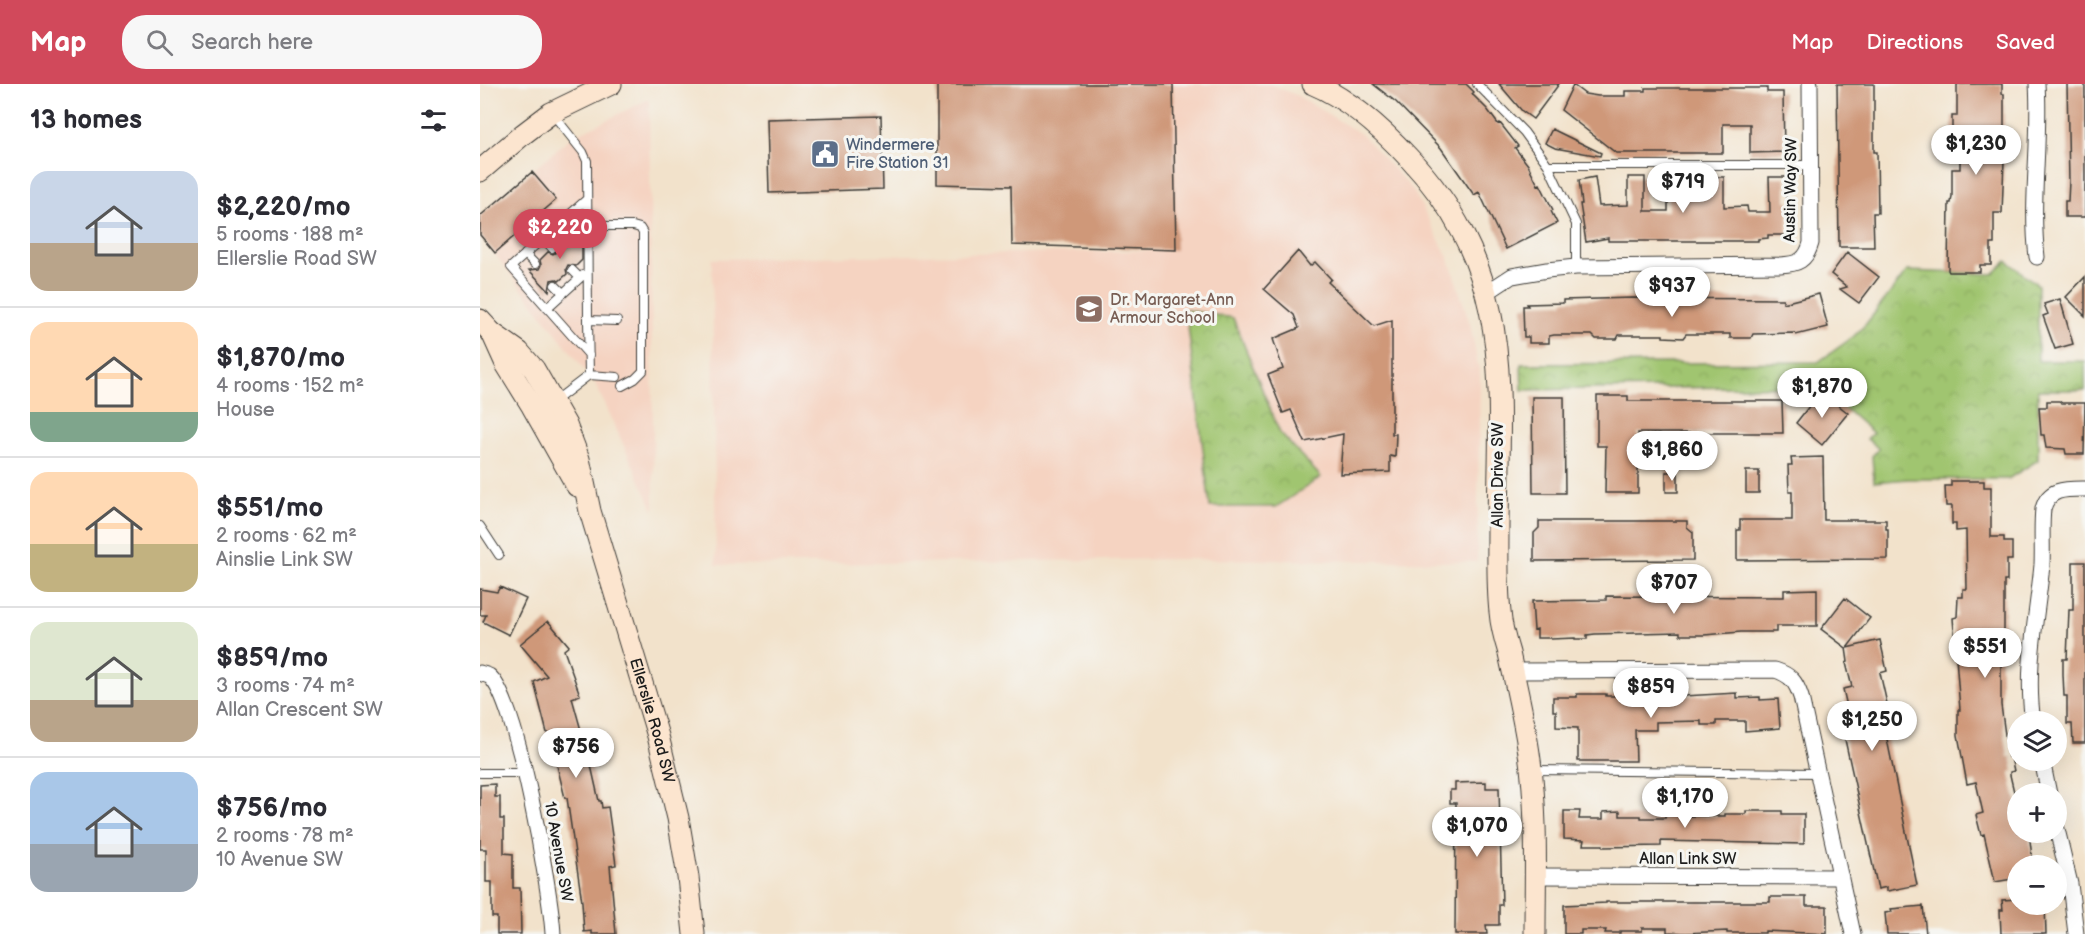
<!DOCTYPE html>
<html lang="en">
<head>
<meta charset="utf-8">
<style>
  body { margin:0; font-family:"Balsamiq Sans",sans-serif; background:#f7f7f7; color:#2b2b33; height:100vh; display:flex; flex-direction:column; font-size:22px; white-space:nowrap }
  * { box-sizing:border-box; margin:0 }
  p { font-size:20px; color:#7c7c81 }
  .icon { flex:none; width:33px; height:33px; fill:none; stroke:currentColor; stroke-width:2; stroke-linecap:round; stroke-linejoin:round }
  .map { position:relative; flex:1; overflow:hidden }
  .sheet { display:flex; flex-direction:column; background:#fff; width:480px }
  .sheet>* { flex:none }
  .controls { position:absolute; left:1527px; top:627px; display:grid; gap:12px }
  .controls a { display:grid; place-items:center; width:60px; height:60px; border-radius:50%; background:#fff; box-shadow:0 6px 24px #0002; font-size:30px }
  .price { position:absolute; translate:-50% -51px; padding:0 14px; border-radius:21px; background:#fff; color:#222; font-size:20px; line-height:39px; filter:drop-shadow(0 2px 3px #0008) }
  .price::after { content:''; position:absolute; left:50%; top:36px; width:18px; height:14px; margin-left:-9px; background:inherit; clip-path:polygon(0 0,100% 0,50% 100%) }
  .price.active { background:#d1495b; color:#fff }
  ul { padding:0; list-style:none }
  li { display:flex; align-items:center; gap:18px; height:150px; padding:0 30px }
  li+li { border-top:2px solid #e1e1e2 }
  li span { display:grid; place-items:center; flex:none; width:168px; height:120px; border-radius:18px; color:#555 }
  li>.icon { margin-inline-start:auto }
  span .icon { width:72px; height:72px; fill:#fffc; stroke-width:1 }
  li b { font-size:26px }
  h2 { display:flex; justify-content:space-between; align-items:center; height:72px; padding:0 30px; font-size:26px }
  header { display:flex; align-items:center; gap:36px; box-sizing:border-box; height:84px; padding:0 30px; background:#d1495b; color:#fff }
  header strong { font-size:28px }
  nav { display:flex; gap:33px; margin-inline-start:auto; font-size:21px }
  .search { width:420px; height:54px; background:#f7f7f7; display:flex; align-items:center; gap:15px; box-sizing:border-box; padding:0 21px; border-radius:24px; color:#7c7c81; font-size:22px }
  main { display:flex; flex:1; min-height:0 }
  .map>svg:first-child { display:block }
  .built { fill:#f5d3c1 }
  .park { fill:url(#park-crowns); stroke:#5e7046; stroke-width:1.5 }
  .building { fill:#cf9879 }
  .lines { fill:none; stroke-linecap:round; stroke-linejoin:round }
  .lane-casing { stroke:#3c3a36; stroke-width:10 }
  .street-casing { stroke:#3c3a36; stroke-width:17 }
  .secondary-casing { stroke:#3c3a36; stroke-width:23 }
  .lane { stroke:#fff; stroke-width:8 }
  .street { stroke:#fff; stroke-width:15 }
  .secondary { stroke:#fce5cf; stroke-width:21 }
  .labels { text-anchor:middle; dominant-baseline:central; stroke-width:6; stroke-linejoin:round; paint-order:stroke }
  .service-label { font-size:16px; fill:#4e5e75; stroke:#f6f6f2; text-anchor:start }
  .street-label { font-size:16px; fill:#1c1c1c; stroke:#f6f6f2 }
  .education-label { font-size:16px; fill:#785e54; stroke:#f6f6f2; text-anchor:start }
</style>
</head>
<body>
<header>
<strong>Map</strong>
<div class="search"><svg class="icon" aria-label="search" viewBox="0 0 24 24"><circle cx="10" cy="10" r="6"/><path d="M15 15l6 6"/></svg>Search here</div>
<nav><a>Map</a><a>Directions</a><a>Saved</a></nav>
</header>
<main>
<section class="sheet">
<h2>13 homes<svg class="icon" aria-label="filters" viewBox="0 0 24 24"><path d="M4 7h16M4 17h16"/><circle cx="9" cy="7" r="2"/><circle cx="15" cy="17" r="2"/></svg></h2>
<ul>
<li><span style="background:linear-gradient(#c9d6e8 60%,#b9a48a 0)"><svg class="icon" aria-label="home" viewBox="0 0 24 24"><path d="M3 11l9-7 9 7M6 9v11h12V9"/></svg></span><div><b>$2,220/mo</b><p>5 rooms · 188 m²</p><p>Ellerslie Road SW</p></div></li>
<li><span style="background:linear-gradient(#ffd9b3 75%,#7fa58c 0)"><svg class="icon" aria-label="home" viewBox="0 0 24 24"><path d="M3 11l9-7 9 7M6 9v11h12V9"/></svg></span><div><b>$1,870/mo</b><p>4 rooms · 152 m²</p><p>House</p></div></li>
<li><span style="background:linear-gradient(#ffd9b3 60%,#c2b280 0)"><svg class="icon" aria-label="home" viewBox="0 0 24 24"><path d="M3 11l9-7 9 7M6 9v11h12V9"/></svg></span><div><b>$551/mo</b><p>2 rooms · 62 m²</p><p>Ainslie Link SW</p></div></li>
<li><span style="background:linear-gradient(#dfe7d0 65%,#b9a48a 0)"><svg class="icon" aria-label="home" viewBox="0 0 24 24"><path d="M3 11l9-7 9 7M6 9v11h12V9"/></svg></span><div><b>$859/mo</b><p>3 rooms · 74 m²</p><p>Allan Crescent SW</p></div></li>
<li><span style="background:linear-gradient(#a9c7e8 60%,#9aa5b1 0)"><svg class="icon" aria-label="home" viewBox="0 0 24 24"><path d="M3 11l9-7 9 7M6 9v11h12V9"/></svg></span><div><b>$756/mo</b><p>2 rooms · 78 m²</p><p>10 Avenue SW</p></div></li>
</ul>
</section>
<div class="map">
<svg width="1605" height="850" viewBox="0 0 1605 850">
  <defs>
    <pattern id="park-crowns" width="20" height="18" patternUnits="userSpaceOnUse" patternTransform="scale(1.5)"><rect width="20" height="18" fill="#a0c56f"/><path d="M2 6a3 3 0 1 1 6 0M12 15a3 3 0 1 1 6 0" fill="none" stroke="#89a960"/></pattern>
  </defs>
  <rect width="100%" height="100%" fill="#f6f6f2"/>
  <filter id="ink" filterUnits="userSpaceOnUse"><feTurbulence type="fractalNoise" baseFrequency=".0167" numOctaves="2"/><feDisplacementMap in="SourceGraphic" scale="12" xChannelSelector="R" yChannelSelector="G"/><feConvolveMatrix kernelMatrix="1 2 1 2 8 2 1 2 1" color-interpolation-filters="sRGB"/></filter>
  <filter id="wash" filterUnits="userSpaceOnUse"><feTurbulence type="fractalNoise" baseFrequency=".008" numOctaves="4" result="noise"/><feDisplacementMap in="SourceGraphic" scale="24" xChannelSelector="R" yChannelSelector="G"/><feGaussianBlur stdDeviation="1.35" result="paint"/><feColorMatrix in="noise" values="0 0 0 0 0 0 0 0 0 0 0 0 0 0 0 0 0 1.4 0 .05"/><feComposite in="paint" operator="in"/></filter>
  <g filter="url(#wash)">
    <rect width="100%" height="100%" fill="#f2e2cb"/>
    <path class="built" d="M 693,0 L 790,0 L 816,11 L 881,50 L 933,106 L 969,175 L 990,240 L 1000,292 L 997,478 L 702,475 L 236,481 L 232,175 L 695,166 Z
      M 169,15 L 174,427 L 115,299 L 0,151 L 0,132 L 90,54 Z"/>
    <path class="park" d="M 1527,177 L 1558,201 L 1558,277 L 1605,277 L 1605,306 L 1558,306 L 1558,376 L 1528,395 L 1428,395 L 1394,398 L 1392,372 L 1399,365 L 1387,355 L 1393,349 L 1339,302 L 1042,306 L 1041,280 L 1338,278 L 1373,253 L 1386,240 L 1427,187 L 1513,190 Z
      M 706,226 L 753,234 L 800,349 L 841,393 L 796,423 L 730,423 Z"/>
    <g id="blocks">
      <path class="building" d="M 457,0 L 693,0 L 696,166 L 532,161 L 531,102 L 457,100 Z
        M 893,0 L 986,0 L 994,8 L 992,10 L 1007,25 L 1018,40 L 1020,39 L 1038,62 L 1035,64 L 1048,81 L 1058,101 L 1060,100 L 1073,126 L 1071,127 L 1077,139 L 1026,165 L 999,108 L 994,111 L 961,64 L 916,18 Z
        M 1019,0 L 1079,0 L 1053,35 L 1042,27 Z
        M 1357,0 L 1394,0 L 1394,68 L 1397,68 L 1398,129 L 1393,129 L 1394,163 L 1359,163 Z
        M 1477,0 L 1522,0 L 1522,10 L 1524,10 L 1524,76 L 1522,129 L 1514,129 L 1514,160 L 1511,160 L 1511,181 L 1500,181 L 1500,188 L 1469,188 L 1468,186 L 1469,119 L 1471,119 L 1472,112 L 1472,85 L 1480,85 L 1480,56 L 1473,56 L 1472,49 L 1472,32 L 1477,32 Z
        M 1587,0 L 1605,0 L 1605,133 L 1585,133 L 1585,117 L 1588,117 L 1589,97 Z
        M 1093,1 L 1105,10 L 1118,12 L 1145,12 L 1145,7 L 1165,7 L 1165,4 L 1287,4 L 1287,8 L 1303,8 L 1304,68 L 1270,69 L 1270,40 L 1243,40 L 1243,69 L 1136,69 L 1081,26 Z
        M 401,32 L 403,105 L 289,109 L 287,35 Z
        M 1072,45 L 1121,69 L 1120,72 L 1075,64 L 1065,59 Z
        M 52,88 L 76,116 L 15,169 L 0,151 L 0,132 Z
        M 1115,93 L 1119,122 L 1148,121 L 1148,93 L 1165,93 L 1165,127 L 1188,127 L 1188,93 L 1244,93 L 1244,123 L 1267,122 L 1268,128 L 1290,128 L 1289,93 L 1306,93 L 1306,117 L 1309,117 L 1308,151 L 1288,151 L 1288,154 L 1278,155 L 1278,157 L 1128,157 L 1128,154 L 1106,158 L 1100,120 L 1102,120 L 1099,96 Z
        M 92,146 L 102,156 L 102,176 L 96,182 L 88,181 L 86,185 L 87,190 L 79,197 L 76,195 L 71,196 L 69,207 L 49,186 L 59,185 L 61,181 L 60,176 L 68,168 L 73,170 L 76,168 L 77,160 Z
        M 818,167 L 830,182 L 835,178 L 851,195 L 848,198 L 894,242 L 912,236 L 912,350 L 916,350 L 915,373 L 910,372 L 910,388 L 860,390 L 863,350 L 825,358 L 811,326 L 803,329 L 788,291 L 803,285 L 793,255 L 819,244 L 814,231 L 784,205 Z
        M 1367,168 L 1399,193 L 1379,219 L 1360,205 L 1367,203 L 1351,190 Z
        M 1605,193 L 1605,232 L 1586,213 Z
        M 1339,210 L 1348,243 L 1316,251 L 1315,249 L 1273,250 L 1271,254 L 1250,254 L 1250,250 L 1206,250 L 1203,254 L 1183,253 L 1183,251 L 1139,251 L 1137,255 L 1116,255 L 1112,251 L 1074,251 L 1069,252 L 1069,259 L 1049,259 L 1049,253 L 1044,253 L 1043,222 L 1048,222 L 1047,220 L 1083,219 L 1083,216 L 1152,214 L 1303,215 L 1303,219 Z
        M 1580,215 L 1593,260 L 1575,265 L 1563,232 L 1568,230 L 1564,220 Z
        M 1343,309 L 1368,329 L 1342,361 L 1316,339 L 1334,316 L 1336,318 Z
        M 1117,312 L 1148,312 L 1148,317 L 1302,317 L 1303,349 L 1158,349 L 1158,409 L 1125,409 L 1126,362 L 1117,362 Z
        M 1052,313 L 1084,313 L 1085,409 L 1053,409 Z
        M 1567,317 L 1579,317 L 1582,319 L 1605,319 L 1604,370 L 1586,370 L 1585,365 L 1566,364 L 1564,351 L 1561,351 L 1559,323 L 1567,323 Z
        M 1343,373 L 1344,436 L 1406,436 L 1406,445 L 1408,445 L 1408,475 L 1257,476 L 1257,446 L 1260,446 L 1260,436 L 1312,436 L 1312,408 L 1309,408 L 1308,381 L 1312,381 L 1311,374 Z
        M 1266,387 L 1279,387 L 1279,409 L 1266,409 Z
        M 1186,388 L 1198,388 L 1198,408 L 1186,408 Z
        M 1471,397 L 1504,397 L 1504,403 L 1511,403 L 1511,453 L 1524,453 L 1524,458 L 1532,458 L 1532,476 L 1527,476 L 1527,497 L 1524,497 L 1524,551 L 1521,551 L 1521,621 L 1528,673 L 1531,673 L 1534,687 L 1530,688 L 1530,691 L 1538,725 L 1538,748 L 1549,748 L 1553,782 L 1538,782 L 1538,794 L 1515,798 L 1504,750 L 1501,751 L 1496,731 L 1503,729 L 1496,698 L 1487,700 L 1478,651 L 1478,626 L 1480,626 L 1473,534 L 1477,533 L 1478,513 L 1483,513 L 1483,505 L 1487,505 L 1486,446 L 1476,447 L 1476,440 L 1472,440 L 1472,422 L 1466,422 L 1465,402 L 1471,402 Z
        M 1059,437 L 1207,437 L 1207,443 L 1213,448 L 1213,476 L 1054,477 L 1054,449 L 1059,444 Z
        M 1593,478 L 1605,478 L 1605,659 L 1593,659 L 1592,640 L 1587,640 L 1587,612 L 1584,612 L 1583,590 L 1583,575 L 1587,575 L 1589,526 L 1593,526 Z
        M 20,503 L 46,515 L 29,551 L 3,538 L 6,531 L 0,531 L 0,505 L 17,508 Z
        M 1337,505 L 1337,542 L 1296,542 L 1296,548 L 1261,548 L 1224,551 L 1200,551 L 1200,548 L 1115,550 L 1107,551 L 1107,555 L 1095,555 L 1095,554 L 1071,555 L 1070,554 L 1057,554 L 1057,545 L 1054,546 L 1052,517 L 1126,516 L 1126,512 L 1304,513 L 1304,506 Z
        M 1365,514 L 1390,534 L 1367,564 L 1400,556 L 1407,587 L 1400,589 L 1408,624 L 1401,626 L 1437,801 L 1407,807 L 1407,803 L 1398,805 L 1362,642 L 1371,640 L 1363,605 L 1372,603 L 1366,579 L 1368,578 L 1366,564 L 1341,545 Z
        M 68,537 L 89,562 L 84,566 L 100,611 L 92,614 L 102,650 L 107,649 L 115,676 L 110,677 L 119,717 L 121,717 L 122,724 L 128,723 L 136,781 L 130,782 L 136,850 L 112,850 L 112,847 L 104,848 L 102,818 L 87,714 L 85,714 L 69,649 L 67,649 L 54,598 L 67,592 L 40,560 Z
        M 1257,609 L 1257,614 L 1280,613 L 1280,616 L 1298,615 L 1300,644 L 1265,647 L 1265,637 L 1236,637 L 1236,641 L 1221,641 L 1221,637 L 1176,638 L 1176,646 L 1155,646 L 1156,677 L 1098,677 L 1098,644 L 1076,643 L 1076,627 L 1073,627 L 1073,613 L 1097,613 L 1097,610 L 1126,610 L 1126,612 L 1146,612 L 1146,614 L 1167,614 Z
        M 1006,698 L 1006,704 L 1019,704 L 1022,821 L 1019,821 L 1019,841 L 1006,841 L 1007,850 L 975,850 L 976,719 L 970,719 L 970,706 L 975,706 L 975,699 Z
        M 15,700 L 15,713 L 20,713 L 20,735 L 24,735 L 24,769 L 33,770 L 33,804 L 40,804 L 41,850 L 17,850 L 17,833 L 12,833 L 12,798 L 6,798 L 6,765 L 0,765 L 0,701 Z
        M 1084,727 L 1100,727 L 1099,735 L 1123,735 L 1123,728 L 1140,727 L 1140,732 L 1161,732 L 1161,734 L 1185,734 L 1185,727 L 1201,727 L 1201,732 L 1245,732 L 1245,730 L 1266,730 L 1266,727 L 1302,727 L 1302,730 L 1324,730 L 1324,760 L 1181,757 L 1181,762 L 1123,763 L 1123,761 L 1103,761 L 1104,756 L 1084,755 Z
        M 1290,813 L 1326,813 L 1326,822 L 1347,822 L 1347,850 L 1285,847 L 1285,849 L 1247,849 L 1247,847 L 1206,849 L 1187,848 L 1187,844 L 1162,844 L 1162,847 L 1140,847 L 1140,849 L 1125,849 L 1126,846 L 1101,846 L 1101,850 L 1084,850 L 1084,821 L 1126,819 L 1126,818 L 1290,818 Z
        M 1538,815 L 1538,820 L 1565,820 L 1566,850 L 1521,850 L 1520,826 L 1523,826 L 1522,816 Z
        M 1443,822 L 1446,850 L 1407,850 L 1405,829 L 1412,828 L 1411,825 Z"/>
    </g>
  </g>
  <g filter="url(#ink)">
    <use href="#blocks" fill-opacity="0" stroke="#3c3a36" stroke-width="1.5"/>
    <g class="lines">
      <g class="lane-casing">
        <path id="lane" d="M 997,0 L 1044,48 L 1068,81 L 1096,140 L 1096,183
          M 72,29 L 103,68 L 107,77 L 108,236 L 137,237
          M 1068,81 L 1330,81
          M 107,115 L 31,183 L 109,271
          M 107,142 L 153,142 L 160,144 L 163,149 L 163,287 L 155,295 L 142,302
          M 63,154 L 72,164
          M 45,170 L 55,180
          M 92,186 L 100,194 L 103,191
          M 75,201 L 83,209
          M 67,224 L 100,194
          M 108,236 L 109,291
          M 75,317 L 109,291 L 137,293
          M 0,442 L 19,471
          M 1054,686 L 1338,689
          M 0,689 L 45,689"/>
      </g>
      <g class="street-casing">
        <path id="street" d="M 1557,0 C 1561,58 1550,116 1557,173
          M 1006,209 L 1032,192 L 1067,186 L 1096,183 L 1300,181 C 1318,180 1326,177 1331,159 L 1330,0
          M 1032,587 L 1295,586 C 1311,591 1316,598 1321,613 L 1373,850
          M 0,589 C 2,590 7,591 9,592 C 37,612 71,810 73,850
          M 1553,638 C 1545,585 1557,533 1562,481 C 1563,462 1561,444 1563,425 C 1568,404 1586,405 1605,405
          M 1562,676 L 1569,710
          M 1576,741 L 1590,800 L 1596,850
          M 1055,792 L 1361,793"/>
      </g>
      <g class="secondary-casing">
        <g id="secondary">
          <path d="M 833,0 C 869,15 902,45 928,73 C 1036,188 1019,300 1018,444 C 1018,472 1017,501 1020,528 C 1021,542 1025,556 1029,569 C 1036,602 1044,635 1049,669 C 1058,729 1055,790 1055,850"/>
          <path d="M 0,87 L 42,51 L 71,29 L 131,0"/>
          <path id="s1" d="M 0,236 L 12,249 L 39,268 L 54,285 L 86,341 L 99,375 L 110,427 L 178,652 L 198,734 L 208,793 L 214,850"/>
          <path d="M 12,249 L 26,280 L 52,322 L 97,402"/>
        </g>
      </g>
      <use href="#lane" class="lane"/>
      <use href="#street" class="street"/>
      <use href="#secondary" class="secondary"/>
    </g>
  </g>
  <defs>
    <g id="civic-square" transform="scale(1.5)"><rect x="-9" y="-9" width="18" height="18" rx="4" fill="#5c6f8a" stroke="#f6f6f2"/><path d="M-.6-6.5H3V-4.5H.6V-3L4-1V1h2V6H-6V1h2V-1L-.6-3ZM-1.2 2.5V6h2.4V2.5Z" fill="#fff"/></g>
    <g id="school-square" transform="scale(1.5)"><rect x="-9" y="-9" width="18" height="18" rx="4" fill="#8d6e63" stroke="#f6f6f2"/><path d="M0-5L7-2L0 1L-7-2ZM-4 1L0 2.5L4 1V4Q0 6-4 4Z" fill="#fff"/></g>
  </defs>
  <g fill-rule="evenodd">
    <use href="#civic-square" x="345" y="70"/>
    <use href="#school-square" x="609" y="225"/>
  </g>
  <g class="labels">
    <g class="service-label">
      <text x="366" y="61">Windermere<tspan x="366" dy="18">Fire Station 31</tspan></text>
    </g>
    <g class="street-label">
      <text transform="translate(1311 106) rotate(-89)">Austin Way SW</text>
      <text transform="translate(1018 391) rotate(-90)">Allan Drive SW</text>
      <text stroke="none"><textPath href="#s1" startOffset="446">Ellerslie Road SW</textPath></text>
      <text transform="translate(78 768) rotate(80)">10 Avenue SW</text>
      <text x="1208" y="775">Allan Link SW</text>
    </g>
    <g class="education-label">
      <text x="630" y="216">Dr. Margaret-Ann<tspan x="630" dy="18">Armour School</tspan></text>
    </g>
  </g>
</svg>
<div class="controls">
<a><svg class="icon" aria-label="layers" viewBox="0 0 24 24"><path d="M12 4l9 5-9 5-9-5zM3 14l9 5 9-5"/></svg></a>
<a>+</a>
<a>−</a>
</div>
<b class="price" style="left:1496px;top:92px">$1,230</b>
<b class="price" style="left:1203px;top:130px">$719</b>
<b class="price active" style="left:80px;top:176px">$2,220</b>
<b class="price" style="left:1192px;top:234px">$937</b>
<b class="price" style="left:1342px;top:335px">$1,870</b>
<b class="price" style="left:1192px;top:398px">$1,860</b>
<b class="price" style="left:1194px;top:531px">$707</b>
<b class="price" style="left:1505px;top:595px">$551</b>
<b class="price" style="left:1171px;top:635px">$859</b>
<b class="price" style="left:1392px;top:668px">$1,250</b>
<b class="price" style="left:96px;top:695px">$756</b>
<b class="price" style="left:1205px;top:745px">$1,170</b>
<b class="price" style="left:997px;top:774px">$1,070</b>
</div>
</main>
</body>
</html>
